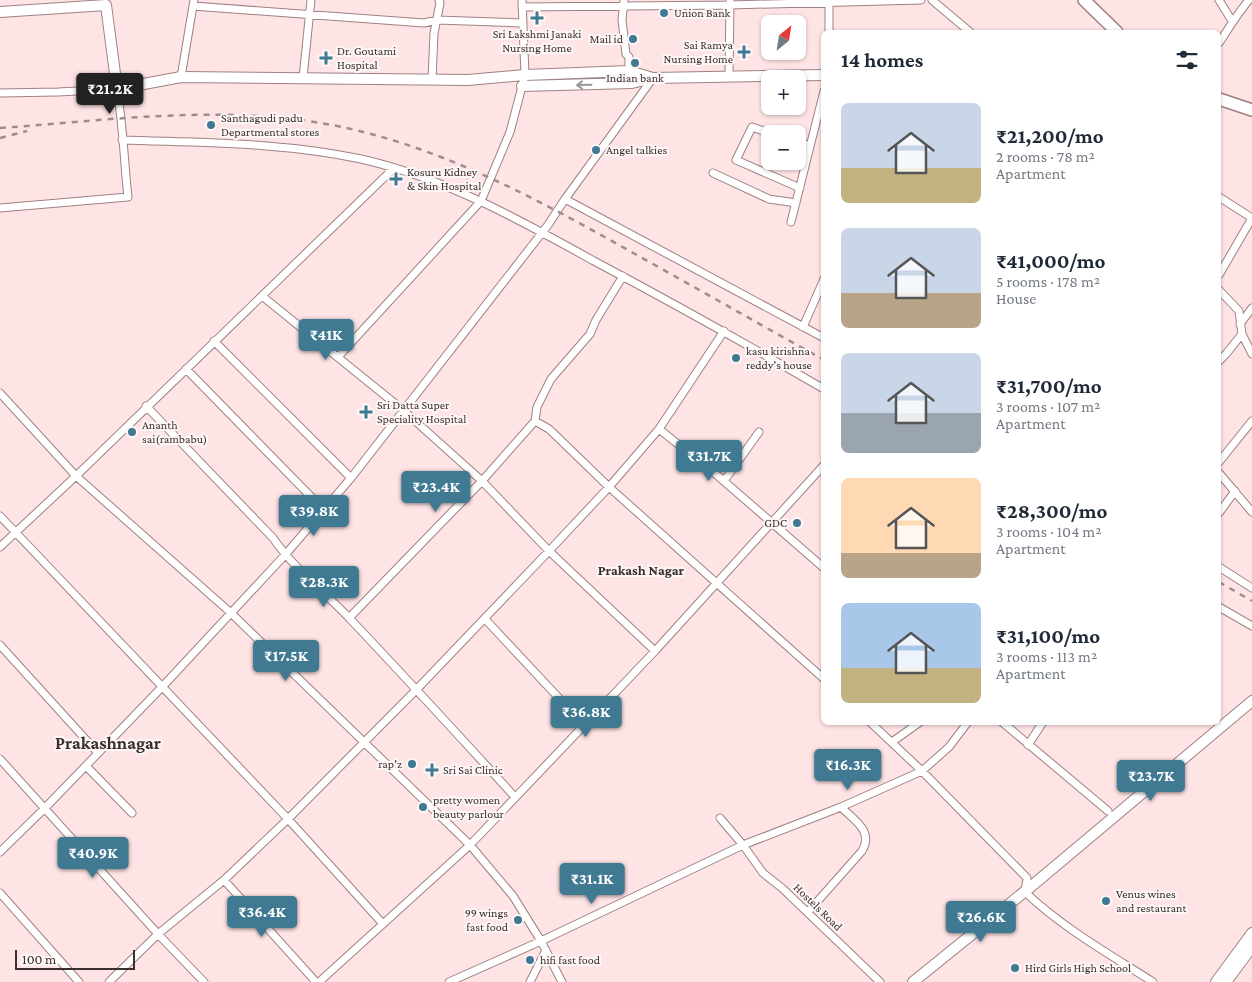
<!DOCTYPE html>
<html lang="en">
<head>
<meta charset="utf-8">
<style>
  body { margin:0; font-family:"Crimson Pro",serif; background:#f6f6f7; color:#1f2937; height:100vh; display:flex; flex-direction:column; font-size:19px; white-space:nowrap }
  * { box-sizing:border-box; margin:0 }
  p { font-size:16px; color:#747a83 }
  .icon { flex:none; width:28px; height:28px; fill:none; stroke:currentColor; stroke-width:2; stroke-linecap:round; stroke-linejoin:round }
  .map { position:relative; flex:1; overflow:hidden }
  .sheet { position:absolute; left:821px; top:30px; width:400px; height:695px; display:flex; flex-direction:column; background:#fff; border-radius:8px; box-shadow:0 1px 4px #0004 }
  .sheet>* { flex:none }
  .needle { width:32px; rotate:30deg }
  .buttons { position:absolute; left:761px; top:15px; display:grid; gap:10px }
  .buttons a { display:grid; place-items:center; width:45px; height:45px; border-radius:8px; background:#fff; box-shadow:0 1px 4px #0004; font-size:25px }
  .scale { position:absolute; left:15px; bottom:12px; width:120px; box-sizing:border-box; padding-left:5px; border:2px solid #3b2e2f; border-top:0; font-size:14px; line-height:18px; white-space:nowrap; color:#3b2e2f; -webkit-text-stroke:4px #fef7f7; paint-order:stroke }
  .price { position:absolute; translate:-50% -42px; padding:0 11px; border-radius:5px; background:#3f7992; color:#fff; font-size:16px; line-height:32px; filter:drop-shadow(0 1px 2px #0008) }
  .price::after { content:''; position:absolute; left:50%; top:30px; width:15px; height:11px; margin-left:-8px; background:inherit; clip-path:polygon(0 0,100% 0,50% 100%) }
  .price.selected { background:#222; color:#fff }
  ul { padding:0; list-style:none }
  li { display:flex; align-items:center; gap:15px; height:125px; padding:0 20px }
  li span { display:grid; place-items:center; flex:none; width:140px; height:100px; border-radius:8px; color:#555 }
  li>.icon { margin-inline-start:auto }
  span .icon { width:60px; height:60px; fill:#fffc; stroke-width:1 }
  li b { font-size:21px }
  h2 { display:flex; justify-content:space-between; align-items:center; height:60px; padding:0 20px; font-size:21px }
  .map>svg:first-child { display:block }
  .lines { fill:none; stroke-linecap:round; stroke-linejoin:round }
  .minor-casing { stroke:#9f8182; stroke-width:9 }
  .secondary-casing { stroke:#9f8182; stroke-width:12 }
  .trunk-casing { stroke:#9f8182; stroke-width:14 }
  .minor { stroke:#fff; stroke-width:7 }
  .secondary { stroke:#fff; stroke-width:10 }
  .trunk { stroke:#fff; stroke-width:11 }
  .rail { stroke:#a08c8d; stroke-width:2.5; stroke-dasharray:6 6; stroke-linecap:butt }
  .oneway { stroke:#9d9697 }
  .poi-dot { fill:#3f7992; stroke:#fef7f7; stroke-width:2 }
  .labels { text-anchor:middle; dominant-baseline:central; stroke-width:4; stroke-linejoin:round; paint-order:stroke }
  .poi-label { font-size:12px; fill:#3b2e2f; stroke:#fef7f7; text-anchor:start }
  .street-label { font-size:12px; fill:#3b2e2f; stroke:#fef7f7 }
  .neighbourhood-label { font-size:14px; font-weight:bold; fill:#3b2e2f; stroke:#fef7f7 }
  .district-label { font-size:18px; font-weight:bold; fill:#3b2e2f; stroke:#fef7f7 }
</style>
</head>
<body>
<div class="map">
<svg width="1252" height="982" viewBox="0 0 1252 982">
  <rect width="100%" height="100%" fill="#ffe4e5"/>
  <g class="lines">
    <g class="minor-casing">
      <path id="minor" d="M 624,0 L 622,20 L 626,54 L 629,57 L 629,71 L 632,83
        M 932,0 L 970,32
        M 1219,0 L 1232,21
        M 193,6 L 424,23 L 437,20 L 522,23
        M 522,7 L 730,5 L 921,0
        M 829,32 L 829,0
        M 1219,43 C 1229,28 1237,14 1249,0
        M 181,77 L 194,0
        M 729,77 L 730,0
        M 303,78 L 311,0
        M 432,80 L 434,33 L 440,3 L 439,0
        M 0,93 L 58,92 L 117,89 C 123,124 124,161 128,197 L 0,208
        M 772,134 L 752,127 L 736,160 L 800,188
        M 122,140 C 202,143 282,142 361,159 C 445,178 520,220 594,261 C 671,302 748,345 824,389
        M 798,142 L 810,146
        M 713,173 L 769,199 L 796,203
        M 1219,197 L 1252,218
        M 565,199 L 824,338
        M 791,222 L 824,91
        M 1219,275 L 1252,218
        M 623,276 L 596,320 L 590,334 L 551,379 L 537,407 L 535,421 L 549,429 L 609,487 L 824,679
        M 1219,290 L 1239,311 L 1242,334 L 1226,354 L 1219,361
        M 262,296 L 403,410 L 482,481 L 549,551 L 655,651
        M 1240,324 L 1252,308
        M 803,327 L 824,279
        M 1242,334 L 1252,354
        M 214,341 L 351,478
        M 338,357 L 481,201 L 510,132 L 525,75 L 522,0
        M 186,369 L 324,510
        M 0,393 L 76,476 L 231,613 L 470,845 L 513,896 L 541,941 L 562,982
        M 146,406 L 273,538 C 295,570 326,593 352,621 C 407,679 461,738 515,797
        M 659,429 L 718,476 L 824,568
        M 1219,462 L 1252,421
        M 1219,473 L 1252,512
        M 724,481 L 759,432
        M 1219,513 L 1235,491
        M 0,516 L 288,819 L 383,924
        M 0,547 L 76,476 L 394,168
        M 1219,567 L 1252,588
        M 1219,607 L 1252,626
        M 349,618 L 482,481 L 535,421
        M 485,619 L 584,725
        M 0,645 L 98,753
        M 870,722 L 922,771 L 1027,878 L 1025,892 C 1063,928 1109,954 1153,982
        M 1002,722 L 1108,811
        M 892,742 L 920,722
        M 1028,745 L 1043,722
        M 0,759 L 158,934 L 204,982
        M 86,766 L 132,813
        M 720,818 L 743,845 L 841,807 L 922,771 L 949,747 L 968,722
        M 0,852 L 44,809 L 163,686 L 285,555 L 351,478 L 548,225 L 565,199 L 653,78
        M 224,880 L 316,982
        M 0,893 L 79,982
        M 808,912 L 862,851 C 874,831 854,820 841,807
        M 109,982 L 158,934 L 224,880 L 288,819 L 417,689 L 549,551 L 609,487 L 659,429 L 724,331
        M 319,982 L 470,845 L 655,651 L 824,465
        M 449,982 L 541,941 L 743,845 L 763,873 L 782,888 L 880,982
        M 530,982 L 546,950"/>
    </g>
    <g class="secondary-casing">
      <path id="secondary" d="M 0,12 L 106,5 L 117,89 L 181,77 L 468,80 L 525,75 L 629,71 L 653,78
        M 522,86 L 632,83 L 653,78 L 824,75
        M 913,982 L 1034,884 L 1252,701
        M 1216,982 L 1252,933
        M 1226,982 L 1252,947"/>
    </g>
    <g class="trunk-casing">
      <path id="trunk" d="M 1084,0 L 1117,32
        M 1219,99 L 1252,110"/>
    </g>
    <use href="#minor" class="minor"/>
    <use href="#secondary" class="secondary"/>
    <use href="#trunk" class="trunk"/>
    <path class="rail" d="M 0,128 C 98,121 202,107 300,120 C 421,135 530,195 635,254 C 698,289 761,325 824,360
      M 0,138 L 27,131
      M 1219,582 L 1252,601"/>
  </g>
  <defs><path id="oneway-shaft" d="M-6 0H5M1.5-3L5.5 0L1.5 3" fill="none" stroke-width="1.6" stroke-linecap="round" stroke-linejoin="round" transform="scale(1.25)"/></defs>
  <use class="oneway" href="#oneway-shaft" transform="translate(584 85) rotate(179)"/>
  <g class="poi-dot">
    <circle cx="664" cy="13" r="5"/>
    <path d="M534.5 10.5h5v5h5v5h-5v5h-5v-5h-5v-5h5z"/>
    <circle cx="633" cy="39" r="5"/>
    <path d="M741.5 44.5h5v5h5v5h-5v5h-5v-5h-5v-5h5z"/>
    <path d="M323.5 50.5h5v5h5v5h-5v5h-5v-5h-5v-5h5z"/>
    <circle cx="635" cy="63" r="5"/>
    <circle cx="211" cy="125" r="5"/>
    <circle cx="596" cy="150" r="5"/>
    <path d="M393.5 171.5h5v5h5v5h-5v5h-5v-5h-5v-5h5z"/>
    <circle cx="736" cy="358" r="5"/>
    <path d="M363.5 404.5h5v5h5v5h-5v5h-5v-5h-5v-5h5z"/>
    <circle cx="132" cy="432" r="5"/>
    <circle cx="797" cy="523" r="5"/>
    <circle cx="412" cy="764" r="5"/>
    <path d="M429.5 762.5h5v5h5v5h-5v5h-5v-5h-5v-5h5z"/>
    <circle cx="423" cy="807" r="5"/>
    <circle cx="1106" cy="901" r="5"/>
    <circle cx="518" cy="920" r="5"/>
    <circle cx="530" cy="960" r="5"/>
    <circle cx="1015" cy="968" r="5"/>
  </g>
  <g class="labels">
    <g class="poi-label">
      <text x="674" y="13">Union Bank</text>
      <text x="537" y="34" text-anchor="middle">Sri Lakshmi Janaki<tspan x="537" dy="14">Nursing Home</tspan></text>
      <text x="623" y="39" text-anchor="end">Mail id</text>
      <text x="733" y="45" text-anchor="end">Sai Ramya<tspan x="733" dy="14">Nursing Home</tspan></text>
      <text x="337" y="51">Dr. Goutami<tspan x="337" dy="14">Hospital</tspan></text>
      <text x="635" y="78" text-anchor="middle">Indian bank</text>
      <text x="221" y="118">Santhagudi padu<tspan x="221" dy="14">Departmental stores</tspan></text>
      <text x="606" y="150">Angel talkies</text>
      <text x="407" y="172">Kosuru Kidney<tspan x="407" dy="14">&amp; Skin Hospital</tspan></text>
      <text x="746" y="351">kasu kirishna<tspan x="746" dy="14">reddy's house</tspan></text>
      <text x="377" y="405">Sri Datta Super<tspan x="377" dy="14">Speciality Hospital</tspan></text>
      <text x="142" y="425">Ananth<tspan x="142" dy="14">sai(rambabu)</tspan></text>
      <text x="787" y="523" text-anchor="end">GDC</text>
      <text x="402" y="764" text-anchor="end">rap'z</text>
      <text x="443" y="770">Sri Sai Clinic</text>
      <text x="433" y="800">pretty women<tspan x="433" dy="14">beauty parlour</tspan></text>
      <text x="1116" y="894">Venus wines<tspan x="1116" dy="14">and restaurant</tspan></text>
      <text x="508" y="913" text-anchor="end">99 wings<tspan x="508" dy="14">fast food</tspan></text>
      <text x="540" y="960">hifi fast food</text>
      <text x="1025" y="968">Hird Girls High School</text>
    </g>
    <g class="street-label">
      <text transform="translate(818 907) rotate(44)">Hostels Road</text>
    </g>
    <g class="neighbourhood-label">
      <text x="641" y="570">Prakash Nagar</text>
    </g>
    <g class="district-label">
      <text x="108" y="743">Prakashnagar</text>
    </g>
  </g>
</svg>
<div class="buttons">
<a><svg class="needle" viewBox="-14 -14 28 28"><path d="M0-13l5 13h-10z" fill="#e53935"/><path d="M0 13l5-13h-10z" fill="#747a83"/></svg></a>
<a>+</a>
<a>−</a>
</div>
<div class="scale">100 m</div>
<b class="price selected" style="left:110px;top:115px">₹21.2K</b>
<b class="price" style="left:326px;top:361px">₹41K</b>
<b class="price" style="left:709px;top:482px">₹31.7K</b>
<b class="price" style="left:436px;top:513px">₹23.4K</b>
<b class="price" style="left:314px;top:537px">₹39.8K</b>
<b class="price" style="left:324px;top:608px">₹28.3K</b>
<b class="price" style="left:286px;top:682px">₹17.5K</b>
<b class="price" style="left:586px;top:738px">₹36.8K</b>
<b class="price" style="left:848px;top:791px">₹16.3K</b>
<b class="price" style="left:1151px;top:802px">₹23.7K</b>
<b class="price" style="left:93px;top:879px">₹40.9K</b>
<b class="price" style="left:592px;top:905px">₹31.1K</b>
<b class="price" style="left:262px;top:938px">₹36.4K</b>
<b class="price" style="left:981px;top:943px">₹26.6K</b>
<section class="sheet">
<h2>14 homes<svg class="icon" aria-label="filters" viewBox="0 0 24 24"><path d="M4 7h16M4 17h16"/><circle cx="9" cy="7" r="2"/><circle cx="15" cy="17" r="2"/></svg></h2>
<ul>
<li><span style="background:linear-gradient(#c9d6e8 65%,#c2b280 0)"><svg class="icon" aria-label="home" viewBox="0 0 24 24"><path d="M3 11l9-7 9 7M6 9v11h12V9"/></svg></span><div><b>₹21,200/mo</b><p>2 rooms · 78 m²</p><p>Apartment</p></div></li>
<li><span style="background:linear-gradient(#c9d6e8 65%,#b9a48a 0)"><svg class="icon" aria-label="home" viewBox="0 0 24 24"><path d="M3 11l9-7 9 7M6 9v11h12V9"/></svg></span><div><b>₹41,000/mo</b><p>5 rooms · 178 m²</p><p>House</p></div></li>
<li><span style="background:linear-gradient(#c9d6e8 60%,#9aa5b1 0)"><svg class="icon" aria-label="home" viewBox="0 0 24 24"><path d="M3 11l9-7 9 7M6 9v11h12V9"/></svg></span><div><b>₹31,700/mo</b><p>3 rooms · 107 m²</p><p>Apartment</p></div></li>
<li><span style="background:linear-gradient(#ffd9b3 75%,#b9a48a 0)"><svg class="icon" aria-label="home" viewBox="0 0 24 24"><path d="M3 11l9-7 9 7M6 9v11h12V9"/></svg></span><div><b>₹28,300/mo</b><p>3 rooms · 104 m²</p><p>Apartment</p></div></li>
<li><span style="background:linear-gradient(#a9c7e8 65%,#c2b280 0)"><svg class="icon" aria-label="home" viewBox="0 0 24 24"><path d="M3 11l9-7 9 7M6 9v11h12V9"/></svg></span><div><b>₹31,100/mo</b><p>3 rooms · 113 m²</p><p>Apartment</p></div></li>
</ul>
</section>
</div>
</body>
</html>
